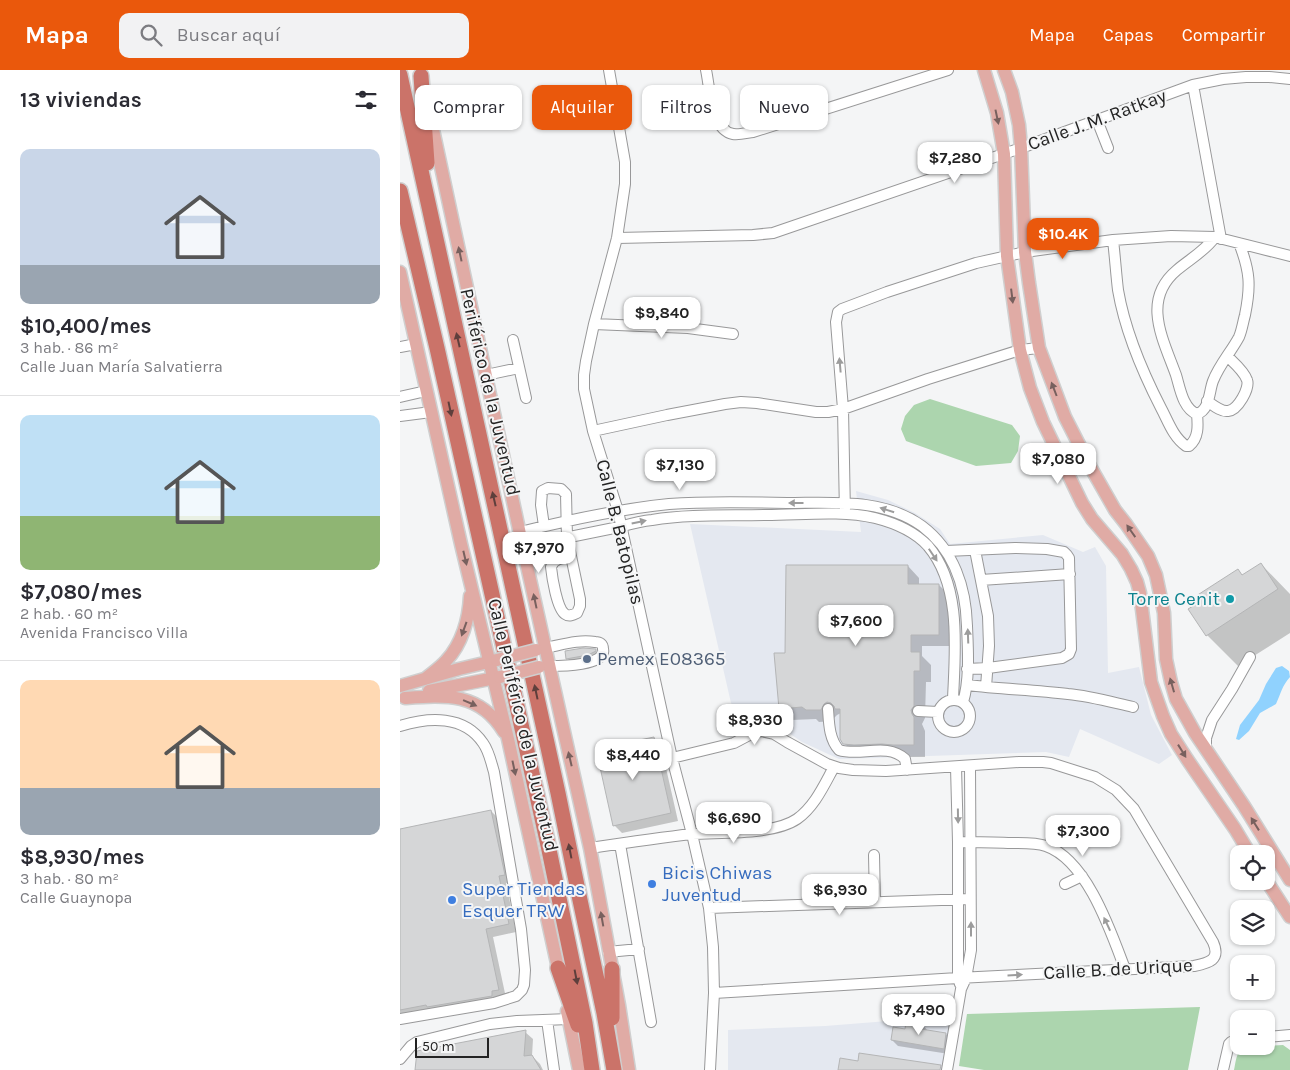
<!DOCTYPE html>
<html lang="es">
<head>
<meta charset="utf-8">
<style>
  body { margin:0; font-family:Karla,sans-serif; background:#f2f2f3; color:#2b2b33; height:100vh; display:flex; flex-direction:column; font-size:19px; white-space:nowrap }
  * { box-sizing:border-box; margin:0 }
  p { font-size:16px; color:#7c7c81 }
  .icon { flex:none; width:28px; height:28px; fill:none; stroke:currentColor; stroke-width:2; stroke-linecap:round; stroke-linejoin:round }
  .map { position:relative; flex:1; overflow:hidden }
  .sheet { display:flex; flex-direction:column; background:#fff; width:400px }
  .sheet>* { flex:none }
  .top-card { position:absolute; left:15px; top:15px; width:475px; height:45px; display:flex; gap:10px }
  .fabs { position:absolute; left:830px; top:775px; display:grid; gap:10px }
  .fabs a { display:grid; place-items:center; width:45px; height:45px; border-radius:10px; background:#fff; box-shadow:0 1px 4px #0004; font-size:25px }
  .scale { position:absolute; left:15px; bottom:12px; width:74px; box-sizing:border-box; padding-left:5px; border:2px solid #232323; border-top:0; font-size:14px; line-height:18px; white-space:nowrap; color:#232323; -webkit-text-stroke:4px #f4f5f6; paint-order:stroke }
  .price { position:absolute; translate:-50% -42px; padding:0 11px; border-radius:10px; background:#fff; color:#222; font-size:16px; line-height:32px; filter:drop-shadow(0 1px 2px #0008) }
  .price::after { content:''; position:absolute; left:50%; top:30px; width:15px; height:11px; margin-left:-8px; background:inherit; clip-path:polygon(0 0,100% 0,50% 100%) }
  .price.on { background:#ea580c; color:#fff }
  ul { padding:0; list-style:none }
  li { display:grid; align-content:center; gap:10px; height:265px; padding:0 20px }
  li+li { border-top:1px solid #e1e1e2 }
  li span { display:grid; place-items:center; height:155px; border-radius:10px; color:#555 }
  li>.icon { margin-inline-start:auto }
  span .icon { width:90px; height:90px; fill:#fffc; stroke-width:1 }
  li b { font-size:21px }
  h2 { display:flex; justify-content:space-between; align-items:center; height:60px; padding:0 20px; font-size:21px }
  .chip { padding:0 18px; border-radius:10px; background:#fff; box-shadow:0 1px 4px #0004; font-size:18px; line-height:45px }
  .chip.on { background:#ea580c; color:#fff }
  header { display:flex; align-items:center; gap:30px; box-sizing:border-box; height:70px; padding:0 25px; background:#ea580c; color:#fff }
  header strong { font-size:24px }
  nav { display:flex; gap:28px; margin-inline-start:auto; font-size:18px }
  .search { width:350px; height:45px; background:#f2f2f3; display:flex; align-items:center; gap:12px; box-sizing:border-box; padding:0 18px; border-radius:10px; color:#7c7c81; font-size:19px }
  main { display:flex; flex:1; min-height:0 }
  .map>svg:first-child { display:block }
  .built { fill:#e4e8f0 }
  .green { fill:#acd5ae }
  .water { fill:#90d2fe }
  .shadow { fill:#0003 }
  .building { fill:#d5d6d7; stroke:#b4b5b6 }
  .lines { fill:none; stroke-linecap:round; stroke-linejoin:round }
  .minor-casing { stroke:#989899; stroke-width:12 }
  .major-casing { stroke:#cfcfcf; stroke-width:15 }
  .highway-casing { stroke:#cfcfcf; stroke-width:18 }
  .minor { stroke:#fff; stroke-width:10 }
  .major { stroke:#e0aba5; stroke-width:12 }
  .highway { stroke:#cb7369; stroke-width:15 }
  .major-bridge-casing { stroke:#cfcfcf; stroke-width:15; stroke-linecap:butt }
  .major-bridge { stroke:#e0aba5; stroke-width:12 }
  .oneway { fill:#78605e }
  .oneway2 { fill:#5e3f3c }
  .oneway3 { fill:#9c9c9c }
  .culture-dot { fill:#0f9aa8; stroke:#f4f5f6; stroke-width:2 }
  .service-dot { fill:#5c6f8a; stroke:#f4f5f6; stroke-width:2 }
  .shop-dot { fill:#3f7fe0; stroke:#f4f5f6; stroke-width:2 }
  .labels { text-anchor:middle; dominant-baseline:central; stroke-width:4; stroke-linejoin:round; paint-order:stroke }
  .street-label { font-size:19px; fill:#232323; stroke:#f4f5f6 }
  .culture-label { font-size:19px; fill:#0d838f; stroke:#f4f5f6; text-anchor:end }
  .service-label { font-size:19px; fill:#4e5e75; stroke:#f4f5f6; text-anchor:start }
  .shop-label { font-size:19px; fill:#366cbe; stroke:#f4f5f6; text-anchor:start }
</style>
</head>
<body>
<header>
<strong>Mapa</strong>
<div class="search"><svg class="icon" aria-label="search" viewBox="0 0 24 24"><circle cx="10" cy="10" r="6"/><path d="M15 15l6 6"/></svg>Buscar aquí</div>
<nav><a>Mapa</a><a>Capas</a><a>Compartir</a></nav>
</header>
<main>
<section class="sheet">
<h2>13 viviendas<svg class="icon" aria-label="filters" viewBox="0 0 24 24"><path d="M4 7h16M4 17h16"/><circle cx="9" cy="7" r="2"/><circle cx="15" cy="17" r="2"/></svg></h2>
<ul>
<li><span style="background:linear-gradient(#c9d6e8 75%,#9aa5b1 0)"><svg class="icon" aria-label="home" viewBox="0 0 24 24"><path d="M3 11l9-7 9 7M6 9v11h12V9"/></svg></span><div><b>$10,400/mes</b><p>3 hab. · 86 m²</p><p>Calle Juan María Salvatierra</p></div></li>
<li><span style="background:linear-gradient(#bfe0f5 65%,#8fb573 0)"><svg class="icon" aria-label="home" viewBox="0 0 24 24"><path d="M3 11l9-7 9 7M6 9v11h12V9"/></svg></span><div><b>$7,080/mes</b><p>2 hab. · 60 m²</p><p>Avenida Francisco Villa</p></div></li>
<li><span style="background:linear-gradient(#ffd9b3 70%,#9aa5b1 0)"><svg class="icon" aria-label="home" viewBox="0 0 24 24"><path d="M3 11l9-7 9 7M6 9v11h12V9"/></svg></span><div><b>$8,930/mes</b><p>3 hab. · 80 m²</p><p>Calle Guaynopa</p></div></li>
</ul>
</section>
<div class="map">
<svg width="890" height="1000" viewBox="0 0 890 1000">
  <rect width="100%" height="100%" fill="#f4f5f6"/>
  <path class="built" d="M 456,421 L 488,430 L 515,443 L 540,459 L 550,474 L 643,465 L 683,482 L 695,477 L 706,496 L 708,603 L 739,597 L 751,645 L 772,685 L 759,694 L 680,659 L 669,687 L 646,682 L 439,689 L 402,672 L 360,643 L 346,655 L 331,633 L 290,454 L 461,462 Z
    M 551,946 L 542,1000 L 328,1000 L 328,960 L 425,956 Z"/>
  <path class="green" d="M 530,329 L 612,355 L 620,366 L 618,381 L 611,393 L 576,396 L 506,371 L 501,359 L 505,346 L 514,335 Z
    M 800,937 L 788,1000 L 584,1000 L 559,996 L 567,944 Z
    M 883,975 L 890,980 L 890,1000 L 834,1000 C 836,991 836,982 844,977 Z"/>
  <path class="water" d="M 882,596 L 889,601 L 890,607 C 882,616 881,623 876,634 L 860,643 L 849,661 L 839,670 L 836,669 L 840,655 L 859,630 L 866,614 L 876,598 Z"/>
  <path class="shadow" d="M 861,494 L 890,524 L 890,563 L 838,596 L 807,565 L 801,532 L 837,500 L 843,506 Z
    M 508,496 L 519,508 L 519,515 L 539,515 L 551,527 L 550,576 L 522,576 L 522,586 L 531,595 L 531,612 L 526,612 L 525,648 L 522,654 L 525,661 L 525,687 L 506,687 L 494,685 L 461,686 L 456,685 L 444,673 L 441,643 L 437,645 L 434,648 L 433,651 L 419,652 L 416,649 L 392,650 L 380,638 L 387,585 Z
    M 196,580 L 199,584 L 192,588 L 171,592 L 167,588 Z
    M 253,668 L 261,676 L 278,751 L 222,763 L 214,755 Z
    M 91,741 L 99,749 L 112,812 L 106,813 L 116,862 L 93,867 L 106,928 L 0,949 L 0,760 Z
    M 522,954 L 527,960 L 527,961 L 546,964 L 552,970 L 549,984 L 498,976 L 492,970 L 506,960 Z
    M 125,962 L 133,969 L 132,986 L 140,994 L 143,1000 L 17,1000 Z"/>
  <path class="building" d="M 861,493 L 878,519 L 806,566 L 788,539 L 800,532 L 796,526 L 838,499 L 842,505 Z
    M 386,495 L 508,495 L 508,514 L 539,514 L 539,565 L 511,565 L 511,582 L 520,582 L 520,601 L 514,601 L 514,636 L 511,640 L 512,644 L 514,647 L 514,675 L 493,675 L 482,674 L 454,675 L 443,674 L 440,669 L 440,639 L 435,639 L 434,636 L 431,633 L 427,632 L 424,634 L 421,640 L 406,640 L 402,637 L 379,639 L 374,583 L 385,583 Z
    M 183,578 L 196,579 L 196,581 L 188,585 L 166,589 L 165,581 Z
    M 254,667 L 271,743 L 213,756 L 196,679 Z
    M 91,740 L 105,805 L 99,806 L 109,854 L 86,859 L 99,920 L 92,921 L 92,926 L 27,937 L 26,935 L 0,940 L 0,759 Z
    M 506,952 L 515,952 L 522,953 L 521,959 L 546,963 L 544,979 L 491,970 L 493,957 L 505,959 Z
    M 126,960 L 124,986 L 132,985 L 141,1000 L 15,1000 L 17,981 Z
    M 459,983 L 541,995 L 540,1000 L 438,1000 L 440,988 L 458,991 Z"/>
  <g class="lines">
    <g class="minor-casing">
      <path id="minor" d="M 209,0 L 225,92 L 225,114 L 217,168 L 194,254 L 186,291 L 184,305 L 184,319 L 193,361 L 218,441 L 272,688 L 292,764 L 309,838 L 313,877 L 314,923 L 310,1000
        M 306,0 C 310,18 311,60 333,64 C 339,65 346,63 353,62 L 548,0
        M 793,15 L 821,169
        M 697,50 L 708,78
        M 217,168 L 353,165 L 373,163 L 621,78 L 793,15 L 823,9 L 846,7 L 869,7 L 890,9
        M 713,170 C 715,187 716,203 718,220 C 725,261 742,301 761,338 C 768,351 773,367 786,376 L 789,376 C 799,368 798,355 797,344
        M 194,254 L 288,258 L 333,264
        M 113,270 L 126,328
        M 0,277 L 16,274
        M 86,305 L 119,298
        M 0,327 L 26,321
        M 807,331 C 813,335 821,342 828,341 C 838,340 850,318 847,310 C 844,301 833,292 827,286
        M 797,344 C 783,339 780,318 776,305 C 763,269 741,230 777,200 C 790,189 805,181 815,167
        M 797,344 C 810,340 809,321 813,311 C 819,295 831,282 839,267 C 842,260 843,252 845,245 C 851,216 850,201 839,173
        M 0,346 L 31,342
        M 193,361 L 267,345 L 325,334 L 341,332 L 357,333 L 416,342 L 428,342 L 443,339 L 528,309 L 620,280 L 639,278
        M 445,444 L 443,339 L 436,252 L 438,242 L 442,239 L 487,222 L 576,193 L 625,182 L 713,170 L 771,166 L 815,167 L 890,186
        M 144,456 L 141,435 L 142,421 L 148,418 L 161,419 L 166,424 L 167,467 L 180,529 L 180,536 L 177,543 C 173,545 169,547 165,544 C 157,539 152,507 151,497 C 154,488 163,488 171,487
        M 120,462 C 169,450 219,439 269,434 C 308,431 348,432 387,433 C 433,433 483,428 522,456 C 554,480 566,518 567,556 C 568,580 570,609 563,632
        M 123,478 C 155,470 187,463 219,457 C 230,454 241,451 252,450 C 290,444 328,446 366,445 C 402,445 440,440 475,448 C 495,453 514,461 528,476 C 562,516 555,580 553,629
        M 575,480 L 588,546 L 589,576 L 586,617
        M 546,481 L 615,478 L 647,479 L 664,482 L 667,485 L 669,488 L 671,579 L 669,584 L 662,588 L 588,598 L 567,599
        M 581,510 L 670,504
        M 145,578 C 161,575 179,569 195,572 C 200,572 203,574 203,579 C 207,596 160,596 149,596
        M 567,615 C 601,619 634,620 668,624 C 690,626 711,632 733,637
        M538 646a16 16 0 1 1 32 0a16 16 0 1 1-32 0Z
        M 428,639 C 429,653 429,669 439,680 C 460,687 487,672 505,689 L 507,700
        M 518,641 L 538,642
        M 0,656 C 29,647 64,645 83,673 C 89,681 91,692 94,702 L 121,859 L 125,900 L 124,915 L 122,920 L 116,926 L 94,933 L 0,949
        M 806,680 L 806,668 L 812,650 L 832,619 L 850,587
        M 272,688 L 334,673 L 353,663 L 361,661 L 374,664 L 387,672 L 427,694 L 439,698 L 453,700 L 486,701 L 619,692 L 643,692 L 651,693 L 695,707 L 716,720 L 734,739 L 813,872 C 821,890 809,893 794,896 L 558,908 L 314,923
        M 556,697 L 558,772 L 558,908 L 560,914
        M 558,772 C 575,772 591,772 608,773 C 620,773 635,772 646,776 C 687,790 711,862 725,899
        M 220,774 L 251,952
        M 190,778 C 224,773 258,768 292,764 C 321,762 374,765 397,749 C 415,736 424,715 434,697
        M 474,785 L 475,832
        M 665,814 L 682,806
        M 309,838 L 570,829
        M 208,882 L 239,879
        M 147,950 L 154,1000
        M 866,967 L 890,965
        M 0,989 L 11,976 L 17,972 L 90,954 L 117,951 L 169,949
        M 547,1000 L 561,919 L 566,908 L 571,880 L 570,696
        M 823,1000 L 829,974 L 831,972 L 839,969"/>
    </g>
    <g class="major-casing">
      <path id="major" d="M 584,0 L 597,43 L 604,84 L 607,186 L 620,280 L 630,318 L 643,352 L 682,433 L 692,449 L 722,484 L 731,499 L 737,512 L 740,523 L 751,612 L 763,646 L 771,664 L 787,689 L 835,759 L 850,784
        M 604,0 L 612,22 L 619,55 L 621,78 L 625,182 L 629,213 L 639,278 L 650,307 L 665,347 L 691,398 L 715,440 L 726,454 L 748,486 L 756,505 L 764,543 L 766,589 L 771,612 L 776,629 L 795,663 L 844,736 L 890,810
        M 29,41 L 123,478 L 190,778 L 219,935 L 229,1000
        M 0,202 L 61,474 L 108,669 L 160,907
        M 25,609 C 32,603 40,598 46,591 C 62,574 69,549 70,526
        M 0,616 L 59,599 L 97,590
        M 29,621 L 100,607
        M 5,628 C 45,625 80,622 104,662
        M 866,810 L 890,847
        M 167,941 L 179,1000"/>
    </g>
    <g class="highway-casing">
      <path id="highway" d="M 0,5 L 158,723 L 180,830 L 204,943 L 214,1000
        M 21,6 L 27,93
        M 0,121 L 37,278 L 148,775 L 185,953 L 192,1000
        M 158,898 L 178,955
        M 212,899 L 212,948"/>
    </g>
    <use href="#minor" class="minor"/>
    <use href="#major" class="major"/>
    <use href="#highway" class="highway"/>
    <g class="major-bridge-casing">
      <path id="major-bridge" d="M 97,590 L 136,580
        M 100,607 L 139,597"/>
    </g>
    <use href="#major-bridge" class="major-bridge"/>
  </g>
  <defs><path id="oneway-solid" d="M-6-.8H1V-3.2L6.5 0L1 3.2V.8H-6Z" transform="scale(1.25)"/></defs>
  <g class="oneway">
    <use href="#oneway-solid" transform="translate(597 47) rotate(78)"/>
    <use href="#oneway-solid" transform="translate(60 184) rotate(-102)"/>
    <use href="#oneway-solid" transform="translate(612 226) rotate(83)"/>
    <use href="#oneway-solid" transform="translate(654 319) rotate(-111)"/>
    <use href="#oneway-solid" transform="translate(731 461) rotate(-125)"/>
    <use href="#oneway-solid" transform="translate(65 488) rotate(77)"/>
    <use href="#oneway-solid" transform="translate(135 531) rotate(-102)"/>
    <use href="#oneway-solid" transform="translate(64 559) rotate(110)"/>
    <use href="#oneway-solid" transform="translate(772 615) rotate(-106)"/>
    <use href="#oneway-solid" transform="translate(70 633) rotate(23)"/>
    <use href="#oneway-solid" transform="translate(782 681) rotate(58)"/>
    <use href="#oneway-solid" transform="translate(170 689) rotate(-103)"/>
    <use href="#oneway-solid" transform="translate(114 698) rotate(78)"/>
    <use href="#oneway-solid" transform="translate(855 754) rotate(-122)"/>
    <use href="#oneway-solid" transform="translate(202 849) rotate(-100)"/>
  </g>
  <g class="oneway2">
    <use href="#oneway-solid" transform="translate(58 270) rotate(-103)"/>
    <use href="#oneway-solid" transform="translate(50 339) rotate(78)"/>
    <use href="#oneway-solid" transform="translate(94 429) rotate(-103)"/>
    <use href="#oneway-solid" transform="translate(136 622) rotate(-102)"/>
    <use href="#oneway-solid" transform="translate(170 781) rotate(-101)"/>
    <use href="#oneway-solid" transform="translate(176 907) rotate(79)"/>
  </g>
  <g class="oneway3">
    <use href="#oneway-solid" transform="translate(440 295) rotate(-95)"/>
    <use href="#oneway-solid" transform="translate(396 433) rotate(-180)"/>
    <use href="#oneway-solid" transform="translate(487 440) rotate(-162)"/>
    <use href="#oneway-solid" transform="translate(239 452) rotate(-12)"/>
    <use href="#oneway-solid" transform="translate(533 485) rotate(56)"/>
    <use href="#oneway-solid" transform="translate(568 566) rotate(-92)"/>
    <use href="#oneway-solid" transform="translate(558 746) rotate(89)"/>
    <use href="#oneway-solid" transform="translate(707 854) rotate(-115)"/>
    <use href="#oneway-solid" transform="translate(571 859) rotate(-90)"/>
    <use href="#oneway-solid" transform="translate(615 905) rotate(-3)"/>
  </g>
  <circle class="culture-dot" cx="830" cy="529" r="5"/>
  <circle class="service-dot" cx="187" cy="589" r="5"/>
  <g class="shop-dot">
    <circle cx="252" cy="814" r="5"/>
    <circle cx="52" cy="830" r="5"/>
  </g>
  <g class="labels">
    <g class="street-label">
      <text transform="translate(697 50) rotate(-20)">Calle J. M. Ratkay</text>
      <text transform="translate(90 322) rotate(77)">Periférico de la Juventud</text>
      <text transform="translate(220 462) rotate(76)">Calle B. Batopilas</text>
      <text transform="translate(123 655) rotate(77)">Calle Periférico de la Juventud</text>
      <text transform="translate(718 899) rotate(-3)">Calle B. de Urique</text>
    </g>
    <g class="culture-label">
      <text x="820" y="529">Torre Cenit</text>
    </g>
    <g class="service-label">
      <text x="197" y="589">Pemex E08365</text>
    </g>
    <g class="shop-label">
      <text x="262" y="803">Bicis Chiwas<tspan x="262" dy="22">Juventud</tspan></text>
      <text x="62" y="819">Super Tiendas<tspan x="62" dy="22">Esquer TRW</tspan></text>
    </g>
  </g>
</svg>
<div class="fabs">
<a><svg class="icon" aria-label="locate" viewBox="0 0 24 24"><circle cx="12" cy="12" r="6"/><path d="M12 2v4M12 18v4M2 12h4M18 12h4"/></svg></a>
<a><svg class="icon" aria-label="layers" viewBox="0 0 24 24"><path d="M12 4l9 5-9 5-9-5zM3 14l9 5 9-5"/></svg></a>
<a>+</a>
<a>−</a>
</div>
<div class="scale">50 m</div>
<b class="price" style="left:555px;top:114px">$7,280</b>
<b class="price on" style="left:663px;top:190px">$10.4K</b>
<b class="price" style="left:262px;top:269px">$9,840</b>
<b class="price" style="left:658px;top:415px">$7,080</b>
<b class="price" style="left:280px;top:421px">$7,130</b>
<b class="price" style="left:139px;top:504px">$7,970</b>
<b class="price" style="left:456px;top:577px">$7,600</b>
<b class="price" style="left:355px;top:676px">$8,930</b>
<b class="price" style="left:233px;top:711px">$8,440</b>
<b class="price" style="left:334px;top:774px">$6,690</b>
<b class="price" style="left:683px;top:787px">$7,300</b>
<b class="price" style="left:440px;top:846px">$6,930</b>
<b class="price" style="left:519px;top:966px">$7,490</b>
<div class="top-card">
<a class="chip">Comprar</a>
<a class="chip on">Alquilar</a>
<a class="chip">Filtros</a>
<a class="chip">Nuevo</a>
</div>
</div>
</main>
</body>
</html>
